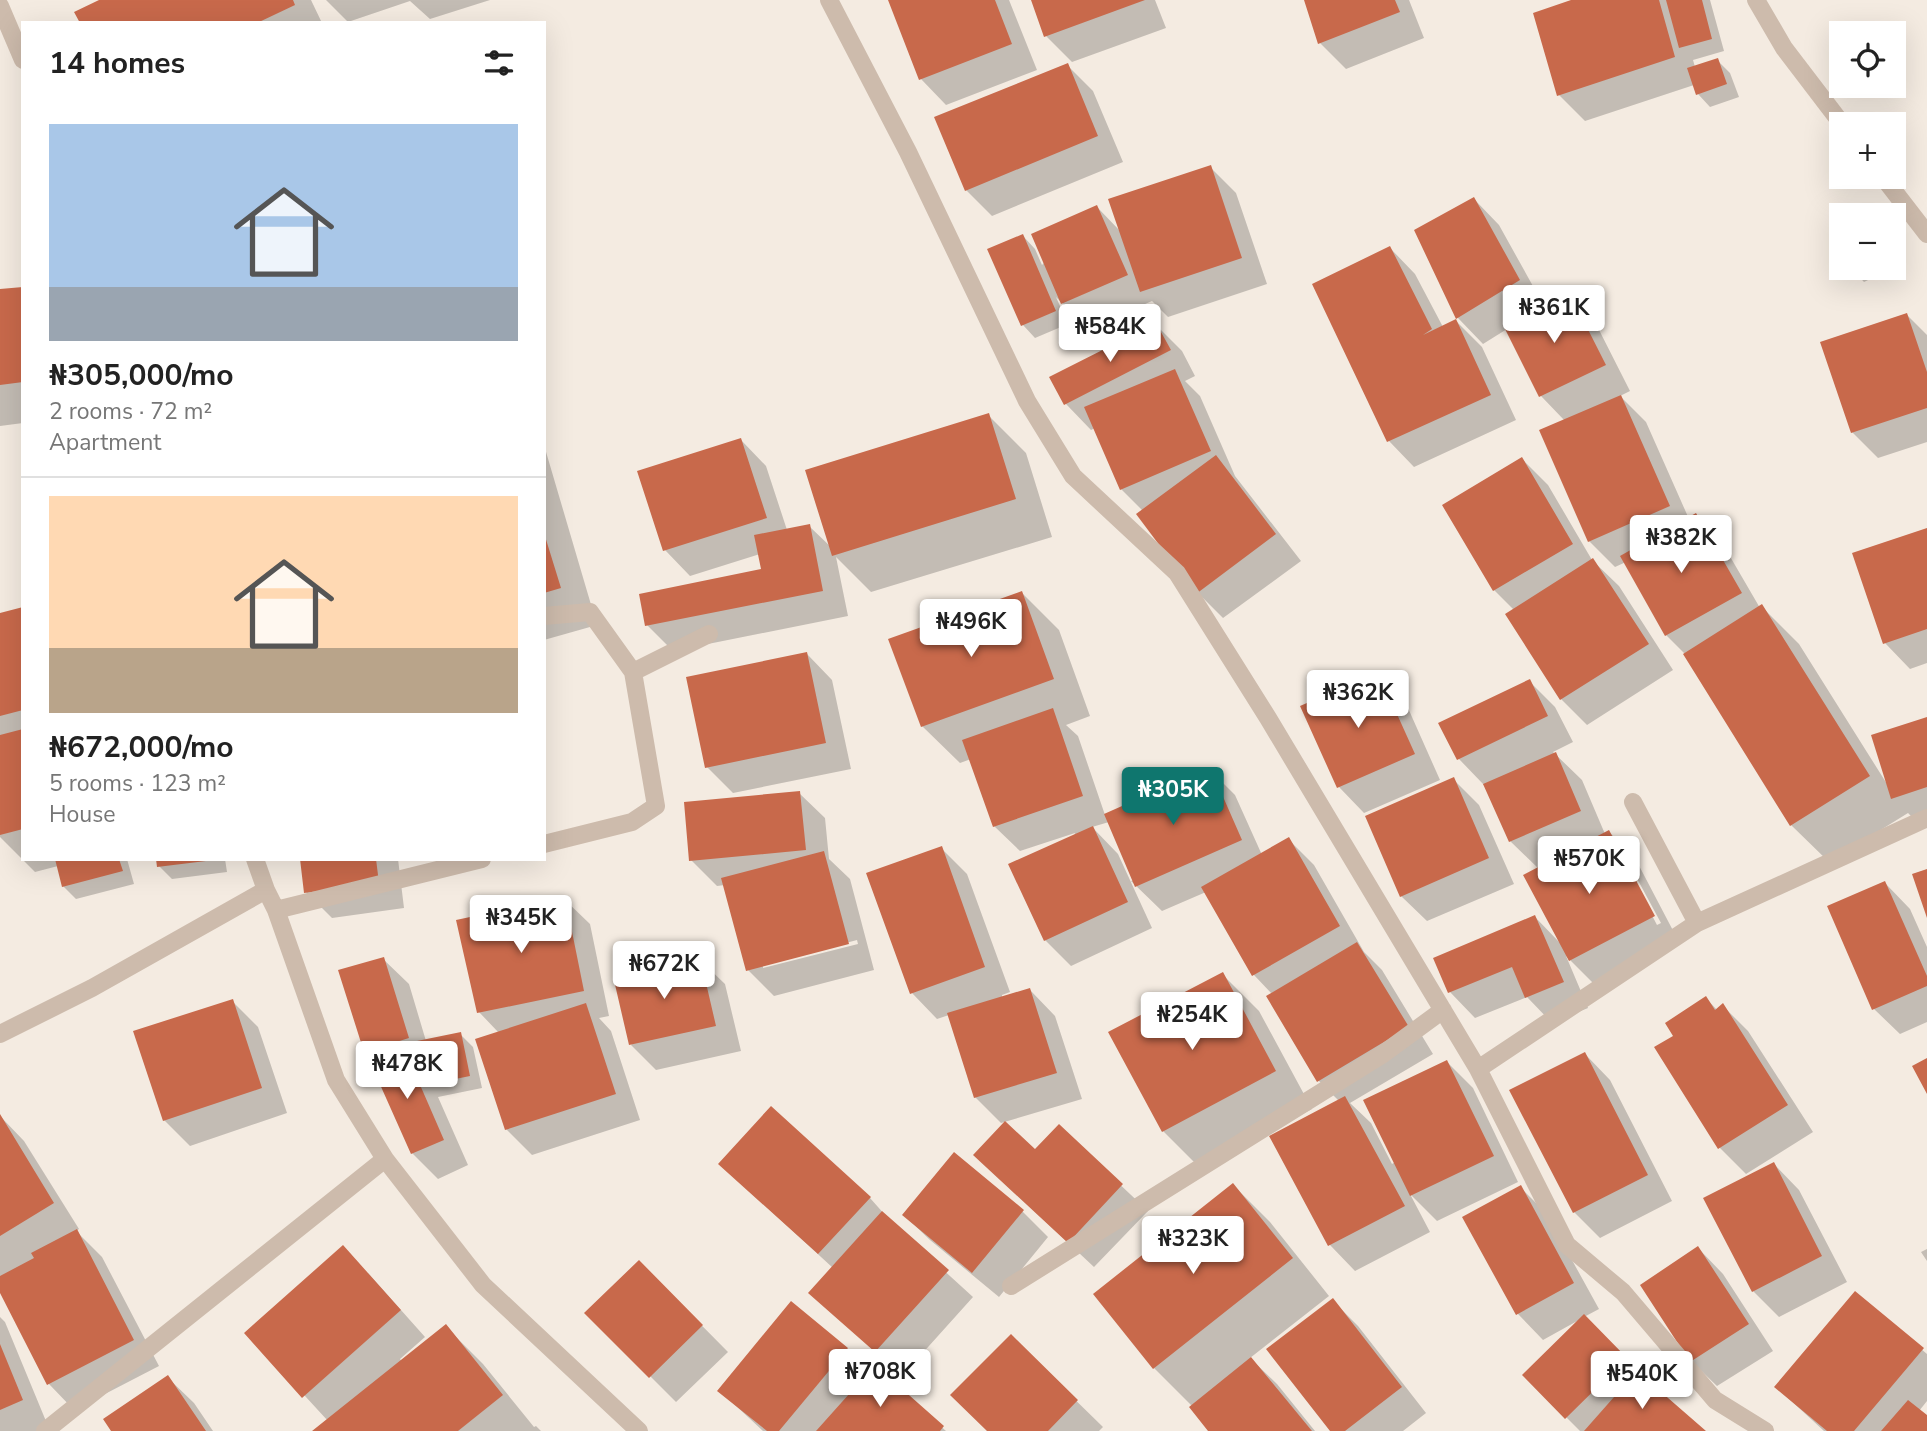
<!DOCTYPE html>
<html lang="en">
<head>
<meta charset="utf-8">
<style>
  body { margin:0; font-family:"Nunito Sans",sans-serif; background:#f6f6f6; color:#222; height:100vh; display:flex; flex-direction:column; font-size:26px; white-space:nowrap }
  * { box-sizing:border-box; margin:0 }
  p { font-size:23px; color:#767676 }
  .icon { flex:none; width:38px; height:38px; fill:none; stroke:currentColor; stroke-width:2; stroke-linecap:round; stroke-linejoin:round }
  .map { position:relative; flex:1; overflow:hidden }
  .side { position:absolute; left:21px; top:21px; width:525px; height:840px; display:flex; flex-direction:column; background:#fff; border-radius:0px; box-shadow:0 7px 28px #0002 }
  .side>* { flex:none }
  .controls { position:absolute; left:1829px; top:21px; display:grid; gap:14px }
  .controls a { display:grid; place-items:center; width:77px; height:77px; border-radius:0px; background:#fff; box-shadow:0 7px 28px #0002; font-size:35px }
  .price { position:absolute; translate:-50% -60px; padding:0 16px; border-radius:7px; background:#fff; color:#222; font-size:23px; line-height:46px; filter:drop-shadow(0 2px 4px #0008) }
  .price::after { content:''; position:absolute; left:50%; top:42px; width:21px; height:16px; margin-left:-10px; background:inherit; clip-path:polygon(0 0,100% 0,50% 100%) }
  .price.active { background:#0f766e; color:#fff }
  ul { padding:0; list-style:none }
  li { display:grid; align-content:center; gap:14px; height:371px; padding:0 28px }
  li+li { border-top:2px solid #e0e0e0 }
  li span { display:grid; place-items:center; height:217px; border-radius:0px; color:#555 }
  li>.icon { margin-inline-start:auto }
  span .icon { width:126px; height:126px; fill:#fffc; stroke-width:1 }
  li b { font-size:30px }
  h2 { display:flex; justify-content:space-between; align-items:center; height:84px; padding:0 28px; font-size:30px }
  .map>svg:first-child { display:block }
  .shadow { fill:#0003; fill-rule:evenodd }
  .building { fill:#c8694b }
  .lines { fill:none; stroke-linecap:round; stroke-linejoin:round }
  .minor { stroke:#cdbbac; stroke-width:18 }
</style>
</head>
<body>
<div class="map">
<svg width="1927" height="1431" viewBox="0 0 1927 1431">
  <rect width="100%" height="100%" fill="#f4ebe1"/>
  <path class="shadow" d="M 103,0 L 311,0 L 322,23 L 81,23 Z
    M 326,0 L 490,0 L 430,19 L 410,1 L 348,22 Z
    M 890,0 L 1009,0 L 1037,70 L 946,105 L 921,79 Z
    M 1033,0 L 1155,0 L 1166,28 L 1072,62 L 1046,36 Z
    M 1306,0 L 1409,0 L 1424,38 L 1346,69 L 1320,43 Z
    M 1576,0 L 1710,0 L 1724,51 L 1693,60 L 1695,67 L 1717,60 L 1730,73 L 1739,97 L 1710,107 L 1698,94 L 1694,85 L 1585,121 L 1559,95 Z
    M 1067,65 L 1093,91 L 1123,162 L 992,216 L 966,190 Z
    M 1210,167 L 1236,193 L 1267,284 L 1168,317 L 1152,301 L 1088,329 L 1056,297 L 1068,324 L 1035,338 L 1023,325 L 989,250 L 1023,236 L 1035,249 L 1042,265 L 1097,207 L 1121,232 Z
    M 1474,199 L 1499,225 L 1544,306 L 1569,294 L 1594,320 L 1630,391 L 1620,396 L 1646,422 L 1689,519 L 1696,515 L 1721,541 L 1760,608 L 1762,607 L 1799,644 L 1887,784 L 1927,719 L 1927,821 L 1919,824 L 1908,813 L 1829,862 L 1791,825 L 1685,654 L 1666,635 L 1626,562 L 1615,567 L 1589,541 L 1565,421 L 1541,396 L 1507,329 L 1483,344 L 1458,318 L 1416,231 Z
    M 1841,232 L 1841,248 L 1834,235 Z
    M 1894,246 L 1903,263 L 1894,268 Z
    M 1390,248 L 1415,274 L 1443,327 L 1456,321 L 1482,347 L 1516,420 L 1414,467 L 1389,441 Z
    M 1851,268 L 1893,268 L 1864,282 Z
    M 23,288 L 23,423 L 0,426 L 0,291 Z
    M 1907,315 L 1927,335 L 1927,442 L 1878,458 L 1852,432 Z
    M 1156,325 L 1182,351 L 1195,376 L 1185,381 L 1200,396 L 1235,476 L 1301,561 L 1223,618 L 1197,592 L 1143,511 L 1121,489 L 1095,428 L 1091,430 L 1066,404 L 1051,377 Z
    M 988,415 L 1026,453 L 1052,537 L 871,592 L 836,557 L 848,616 L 673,651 L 647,625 L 763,571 L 760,554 L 690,576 L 665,550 L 741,440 L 766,466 L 787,530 L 809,526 L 832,548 Z
    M 544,445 L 597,625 L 544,640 Z
    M 1522,459 L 1548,485 L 1592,560 L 1619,586 L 1673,670 L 1587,725 L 1561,699 L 1507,615 L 1514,610 L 1494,590 Z
    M 1927,529 L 1927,663 L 1910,669 L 1885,643 Z
    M 1022,593 L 1059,630 L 1090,716 L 1066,725 L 1078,736 L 1105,815 L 1210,770 L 1235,795 L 1262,855 L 1289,840 L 1314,865 L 1364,952 L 1382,970 L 1433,1054 L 1350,1103 L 1371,1123 L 1392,1164 L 1395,1162 L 1447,1062 L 1473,1088 L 1518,1182 L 1437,1221 L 1410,1194 L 1430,1232 L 1355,1271 L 1330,1245 L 1271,1137 L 1339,1101 L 1319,1081 L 1268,997 L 1272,994 L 1254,975 L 1206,892 L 1162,911 L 1131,881 L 1134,880 L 1109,822 L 1092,827 L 1118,854 L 1152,928 L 1071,966 L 1045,940 L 1075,833 L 1020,851 L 994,826 L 971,759 L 960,763 L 922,726 Z
    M 23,609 L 23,859 L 127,859 L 134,884 L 76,899 L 63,886 L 58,866 L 35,872 L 0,837 L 0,615 Z
    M 807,654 L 832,680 L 851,769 L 733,793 L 707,767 Z
    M 1378,674 L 1404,699 L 1440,780 L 1364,813 L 1339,787 Z
    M 1529,681 L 1555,707 L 1573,742 L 1553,752 L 1582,780 L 1605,834 L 1609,832 L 1635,858 L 1679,942 L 1596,986 L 1566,956 L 1588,1008 L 1552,1023 L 1527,997 L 1475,1018 L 1450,992 L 1435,958 L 1535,917 L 1561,944 L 1539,869 L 1510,841 L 1484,785 L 1459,759 L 1441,723 ZM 1623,860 L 1627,860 L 1661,923 L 1657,925 Z
    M 1453,779 L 1479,805 L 1514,884 L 1427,921 L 1401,896 Z
    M 799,793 L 825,818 L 829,859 L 850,879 L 874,970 L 774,996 L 748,970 L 725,885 L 717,886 L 691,860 ZM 857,940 L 858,944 L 763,968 L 763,965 Z
    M 941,848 L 967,874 L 1010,992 L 1002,995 L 1002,998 L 1030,990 L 1055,1016 L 1082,1099 L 1001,1123 L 975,1097 L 949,1015 L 937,1019 L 912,993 Z
    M 158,859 L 225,859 L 227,872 L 172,879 L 159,866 Z
    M 302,859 L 398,859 L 404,908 L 332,918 L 306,892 Z
    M 1885,883 L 1910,909 L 1927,947 L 1927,1022 L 1900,1034 L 1874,1009 Z
    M 564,899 L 590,924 L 609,1016 L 599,1018 L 611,1031 L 640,1120 L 532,1155 L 506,1129 L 499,1033 L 479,1012 Z
    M 383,959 L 409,984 L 426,1041 L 460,1034 L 473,1047 L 482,1088 L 438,1097 L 468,1165 L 438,1179 L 412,1153 L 377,1062 L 366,1051 Z
    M 699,959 L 725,984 L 741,1051 L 656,1070 L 631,1045 Z
    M 1222,974 L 1259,1011 L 1312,1109 L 1200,1168 L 1163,1131 Z
    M 1706,998 L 1717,1010 L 1723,1006 L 1748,1031 L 1813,1132 L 1746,1174 L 1720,1148 L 1656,1048 L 1675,1036 Z
    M 232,1001 L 258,1027 L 287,1113 L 190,1146 L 164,1120 Z
    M 1585,1054 L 1610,1080 L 1672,1201 L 1600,1238 L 1574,1212 Z
    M 0,1116 L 24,1141 L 79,1229 L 76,1231 L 102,1257 L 159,1366 L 74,1410 L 49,1384 L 0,1290 Z
    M 1059,1127 L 1148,1211 L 1094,1267 L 1001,1180 L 1036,1152 Z
    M 954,1155 L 1023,1212 L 1048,1237 L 999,1297 L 930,1240 L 904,1215 Z
    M 720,1164 L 870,1198 L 894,1225 L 973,1297 L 902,1376 L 811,1293 L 833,1268 Z
    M 1774,1164 L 1799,1190 L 1847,1282 L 1779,1317 L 1753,1291 Z
    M 1233,1185 L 1270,1222 L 1329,1296 L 1250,1358 L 1277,1384 L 1315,1431 L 1211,1431 L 1192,1406 L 1154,1368 Z
    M 1520,1187 L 1546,1213 L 1599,1309 L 1584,1317 L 1651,1385 L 1703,1431 L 1580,1431 L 1524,1375 L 1579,1320 L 1543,1340 L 1518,1314 L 1465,1217 Z
    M 1698,1248 L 1723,1274 L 1773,1351 L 1717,1386 L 1691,1361 Z
    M 1927,1249 L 1927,1261 L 1921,1252 Z
    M 639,1262 L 728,1352 L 676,1402 L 587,1313 Z
    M 368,1273 L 425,1337 L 400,1359 L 402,1362 L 446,1327 L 483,1364 L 534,1427 L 536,1426 L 541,1431 L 315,1431 L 328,1421 L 247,1333 Z
    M 1856,1294 L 1927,1354 L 1927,1401 L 1919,1411 L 1927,1418 L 1927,1431 L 1824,1431 L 1776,1387 Z
    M 1333,1301 L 1358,1326 L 1426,1413 L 1403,1431 L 1332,1431 Z
    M 0,1317 L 5,1322 L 48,1426 L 36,1431 L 0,1431 Z
    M 1011,1337 L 1103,1427 L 1099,1431 L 989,1431 Z
    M 847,1349 L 871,1373 L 875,1368 L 946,1431 L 763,1431 L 719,1390 Z
    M 168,1378 L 194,1403 L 213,1431 L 113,1431 Z"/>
  <path class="building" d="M 99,0 L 293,0 L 295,5 L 257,23 L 80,23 L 74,12 Z
    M 888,0 L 995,0 L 1012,44 L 919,80 Z
    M 1031,0 L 1145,0 L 1044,37 Z
    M 1304,0 L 1395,0 L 1400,12 L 1318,44 Z
    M 1571,0 L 1659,0 L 1675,57 L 1557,96 L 1533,13 Z
    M 1666,0 L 1702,0 L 1712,39 L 1679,48 Z
    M 1718,58 L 1727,84 L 1696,95 L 1687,68 Z
    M 1068,63 L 1098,136 L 965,191 L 934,117 Z
    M 1211,165 L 1242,258 L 1140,292 L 1108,199 Z
    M 1474,197 L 1520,280 L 1456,319 L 1491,395 L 1387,442 L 1312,284 L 1390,246 L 1432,329 L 1423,335 L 1456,319 L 1414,230 Z
    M 1097,205 L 1128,275 L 1061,304 L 1031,234 Z
    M 1023,234 L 1056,311 L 1021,326 L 987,249 Z
    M 23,287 L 23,382 L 0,385 L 0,289 Z
    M 1569,292 L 1606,365 L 1539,397 L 1503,325 Z
    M 1907,313 L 1927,372 L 1927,408 L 1851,433 L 1820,342 Z
    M 1156,323 L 1171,350 L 1064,405 L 1049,377 Z
    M 1175,369 L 1211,451 L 1120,490 L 1084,407 Z
    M 1621,395 L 1670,506 L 1588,542 L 1539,430 Z
    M 989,413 L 1016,499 L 832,556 L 805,470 Z
    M 741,438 L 767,518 L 663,551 L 637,471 Z
    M 1216,455 L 1276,534 L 1196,594 L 1136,514 Z
    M 1522,457 L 1573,544 L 1493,591 L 1442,505 Z
    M 1696,513 L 1742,593 L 1665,636 L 1620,556 Z
    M 810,524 L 823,591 L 645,626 L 639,594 L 761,569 L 754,535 Z
    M 1927,528 L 1927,629 L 1883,644 L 1852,553 Z
    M 544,533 L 561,588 L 544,593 Z
    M 1593,558 L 1649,644 L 1560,700 L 1505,614 Z
    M 1022,591 L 1054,679 L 921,727 L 888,639 Z
    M 1762,604 L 1870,776 L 1790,826 L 1683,654 Z
    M 23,607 L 23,710 L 0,716 L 0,613 Z
    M 807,652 L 826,743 L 705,768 L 686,677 Z
    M 1378,672 L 1415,754 L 1337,788 L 1300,706 Z
    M 1530,679 L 1548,716 L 1457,760 L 1438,723 Z
    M 1053,708 L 1083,796 L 993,827 L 962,740 Z
    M 1927,717 L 1927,787 L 1891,799 L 1871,735 Z
    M 23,729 L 23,829 L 0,835 L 0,735 Z
    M 1556,752 L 1581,811 L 1509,842 L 1483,784 Z
    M 1210,767 L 1242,840 L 1135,887 L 1104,814 Z
    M 1454,777 L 1489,858 L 1400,897 L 1365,816 Z
    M 800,791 L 806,850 L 689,861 L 684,802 Z
    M 1093,826 L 1128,902 L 1044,941 L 1008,864 Z
    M 1609,830 L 1655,916 L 1569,961 L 1523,875 Z
    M 1289,837 L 1340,926 L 1252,976 L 1201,887 Z
    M 942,846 L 985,967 L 910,994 L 866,873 Z
    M 824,851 L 849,944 L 746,971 L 721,878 Z
    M 55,859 L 119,859 L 123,871 L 62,887 Z
    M 156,859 L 206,859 L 206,861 L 157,867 Z
    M 300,859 L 376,859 L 379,883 L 304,893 Z
    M 1927,869 L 1927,918 L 1912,874 Z
    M 1885,881 L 1927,976 L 1927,986 L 1872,1010 L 1827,906 Z
    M 565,897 L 584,991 L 477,1013 L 456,920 Z
    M 1535,915 L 1564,982 L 1525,998 L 1512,967 L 1448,993 L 1433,958 Z
    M 1357,942 L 1409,1027 L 1317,1082 L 1266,996 Z
    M 384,957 L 409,1038 L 364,1052 L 338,970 Z
    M 700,957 L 716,1026 L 629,1045 L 613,976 Z
    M 1223,972 L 1276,1071 L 1162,1132 L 1108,1032 Z
    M 1030,988 L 1057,1073 L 974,1098 L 947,1013 Z
    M 1706,996 L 1715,1010 L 1723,1003 L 1788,1105 L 1718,1149 L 1654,1047 L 1673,1036 L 1665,1023 Z
    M 233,999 L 262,1088 L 163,1121 L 133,1031 Z
    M 586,1003 L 616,1094 L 505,1130 L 475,1039 Z
    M 461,1032 L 470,1076 L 426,1085 L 417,1041 Z
    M 404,1048 L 444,1140 L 411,1154 L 370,1062 Z
    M 1585,1052 L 1648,1175 L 1573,1213 L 1509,1090 Z
    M 1927,1058 L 1927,1094 L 1912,1066 Z
    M 1447,1060 L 1494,1156 L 1410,1196 L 1363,1100 Z
    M 1345,1096 L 1405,1206 L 1328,1246 L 1269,1136 Z
    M 771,1106 L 871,1197 L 818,1254 L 718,1164 Z
    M 0,1114 L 54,1203 L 0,1236 Z
    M 1005,1121 L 1035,1149 L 1059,1124 L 1123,1184 L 1068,1243 L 973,1155 Z
    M 954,1152 L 1024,1210 L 972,1273 L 902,1215 Z
    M 1774,1162 L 1822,1256 L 1752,1292 L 1703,1198 Z
    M 1233,1183 L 1293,1258 L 1153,1369 L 1093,1294 Z
    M 1521,1185 L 1574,1283 L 1516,1315 L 1462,1217 Z
    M 882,1211 L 949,1270 L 875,1352 L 808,1293 Z
    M 77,1229 L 134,1340 L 47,1385 L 0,1293 L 0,1276 L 34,1258 L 31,1253 Z
    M 343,1245 L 401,1310 L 302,1398 L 244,1333 Z
    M 1698,1246 L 1749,1324 L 1690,1362 L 1640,1285 Z
    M 639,1260 L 703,1325 L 649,1378 L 584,1313 Z
    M 1855,1291 L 1924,1348 L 1854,1431 L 1827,1431 L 1774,1387 Z
    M 1333,1298 L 1402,1387 L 1345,1431 L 1330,1431 L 1266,1349 Z
    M 791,1301 L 848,1348 L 779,1431 L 767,1431 L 717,1391 Z
    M 1584,1314 L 1627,1358 L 1565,1419 L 1522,1375 Z
    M 446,1324 L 503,1395 L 458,1431 L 312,1431 Z
    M 1011,1334 L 1078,1400 L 1048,1431 L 987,1431 L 950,1395 Z
    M 0,1344 L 23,1400 L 0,1410 Z
    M 1251,1357 L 1312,1431 L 1208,1431 L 1189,1407 Z
    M 875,1365 L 944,1426 L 940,1431 L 816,1431 Z
    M 1637,1371 L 1706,1431 L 1584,1431 Z
    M 168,1375 L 206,1431 L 111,1431 L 103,1419 Z
    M 1908,1400 L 1927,1415 L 1927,1431 L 1881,1431 Z"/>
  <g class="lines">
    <path class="minor" d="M 829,0 L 908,152 L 1027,401 L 1073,476 L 1177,573 L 1268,718 L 1478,1069 L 1567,1245 L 1623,1292 L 1715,1400 L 1765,1431
      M 1756,0 L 1784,48 L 1842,124
      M 0,6 L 23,60
      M 1883,177 L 1927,234
      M 544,616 L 590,612 L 633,672
      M 1633,802 L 1697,923
      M 544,844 L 632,822 L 656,806 L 633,672 L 709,634
      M 255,859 L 266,890 L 276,910 L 336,1080 L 385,1159 L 483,1285 L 639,1431
      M 276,910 L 482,859
      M 0,1034 L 92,988 L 266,890
      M 1478,1069 L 1697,923 L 1927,818
      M 1011,1286 L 1383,1054 L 1443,1010
      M 45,1431 L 385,1159"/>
  </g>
</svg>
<div class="controls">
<a><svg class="icon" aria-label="locate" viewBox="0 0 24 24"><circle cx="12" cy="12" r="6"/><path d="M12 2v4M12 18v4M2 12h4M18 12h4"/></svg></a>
<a>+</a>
<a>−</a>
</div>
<b class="price" style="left:1554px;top:345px">₦361K</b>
<b class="price" style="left:1110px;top:364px">₦584K</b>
<b class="price" style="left:1681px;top:575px">₦382K</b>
<b class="price" style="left:971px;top:659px">₦496K</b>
<b class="price" style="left:1358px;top:730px">₦362K</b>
<b class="price active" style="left:1173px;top:827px">₦305K</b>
<b class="price" style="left:1589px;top:896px">₦570K</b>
<b class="price" style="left:521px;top:955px">₦345K</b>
<b class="price" style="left:664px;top:1001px">₦672K</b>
<b class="price" style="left:1192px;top:1052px">₦254K</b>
<b class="price" style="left:407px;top:1101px">₦478K</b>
<b class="price" style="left:1193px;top:1276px">₦323K</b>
<b class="price" style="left:880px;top:1409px">₦708K</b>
<b class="price" style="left:1642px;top:1411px">₦540K</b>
<section class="side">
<h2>14 homes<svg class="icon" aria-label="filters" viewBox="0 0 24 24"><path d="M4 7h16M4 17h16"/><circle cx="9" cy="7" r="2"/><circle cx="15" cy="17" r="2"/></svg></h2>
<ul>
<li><span style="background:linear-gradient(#a9c7e8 75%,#9aa5b1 0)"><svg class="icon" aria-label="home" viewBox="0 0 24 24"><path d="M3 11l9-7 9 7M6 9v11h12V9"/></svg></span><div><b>₦305,000/mo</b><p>2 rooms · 72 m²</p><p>Apartment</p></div></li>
<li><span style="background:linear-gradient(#ffd9b3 70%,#b9a48a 0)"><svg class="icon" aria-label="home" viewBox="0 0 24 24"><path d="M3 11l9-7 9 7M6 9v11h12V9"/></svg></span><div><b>₦672,000/mo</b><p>5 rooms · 123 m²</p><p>House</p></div></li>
</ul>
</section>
</div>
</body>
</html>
